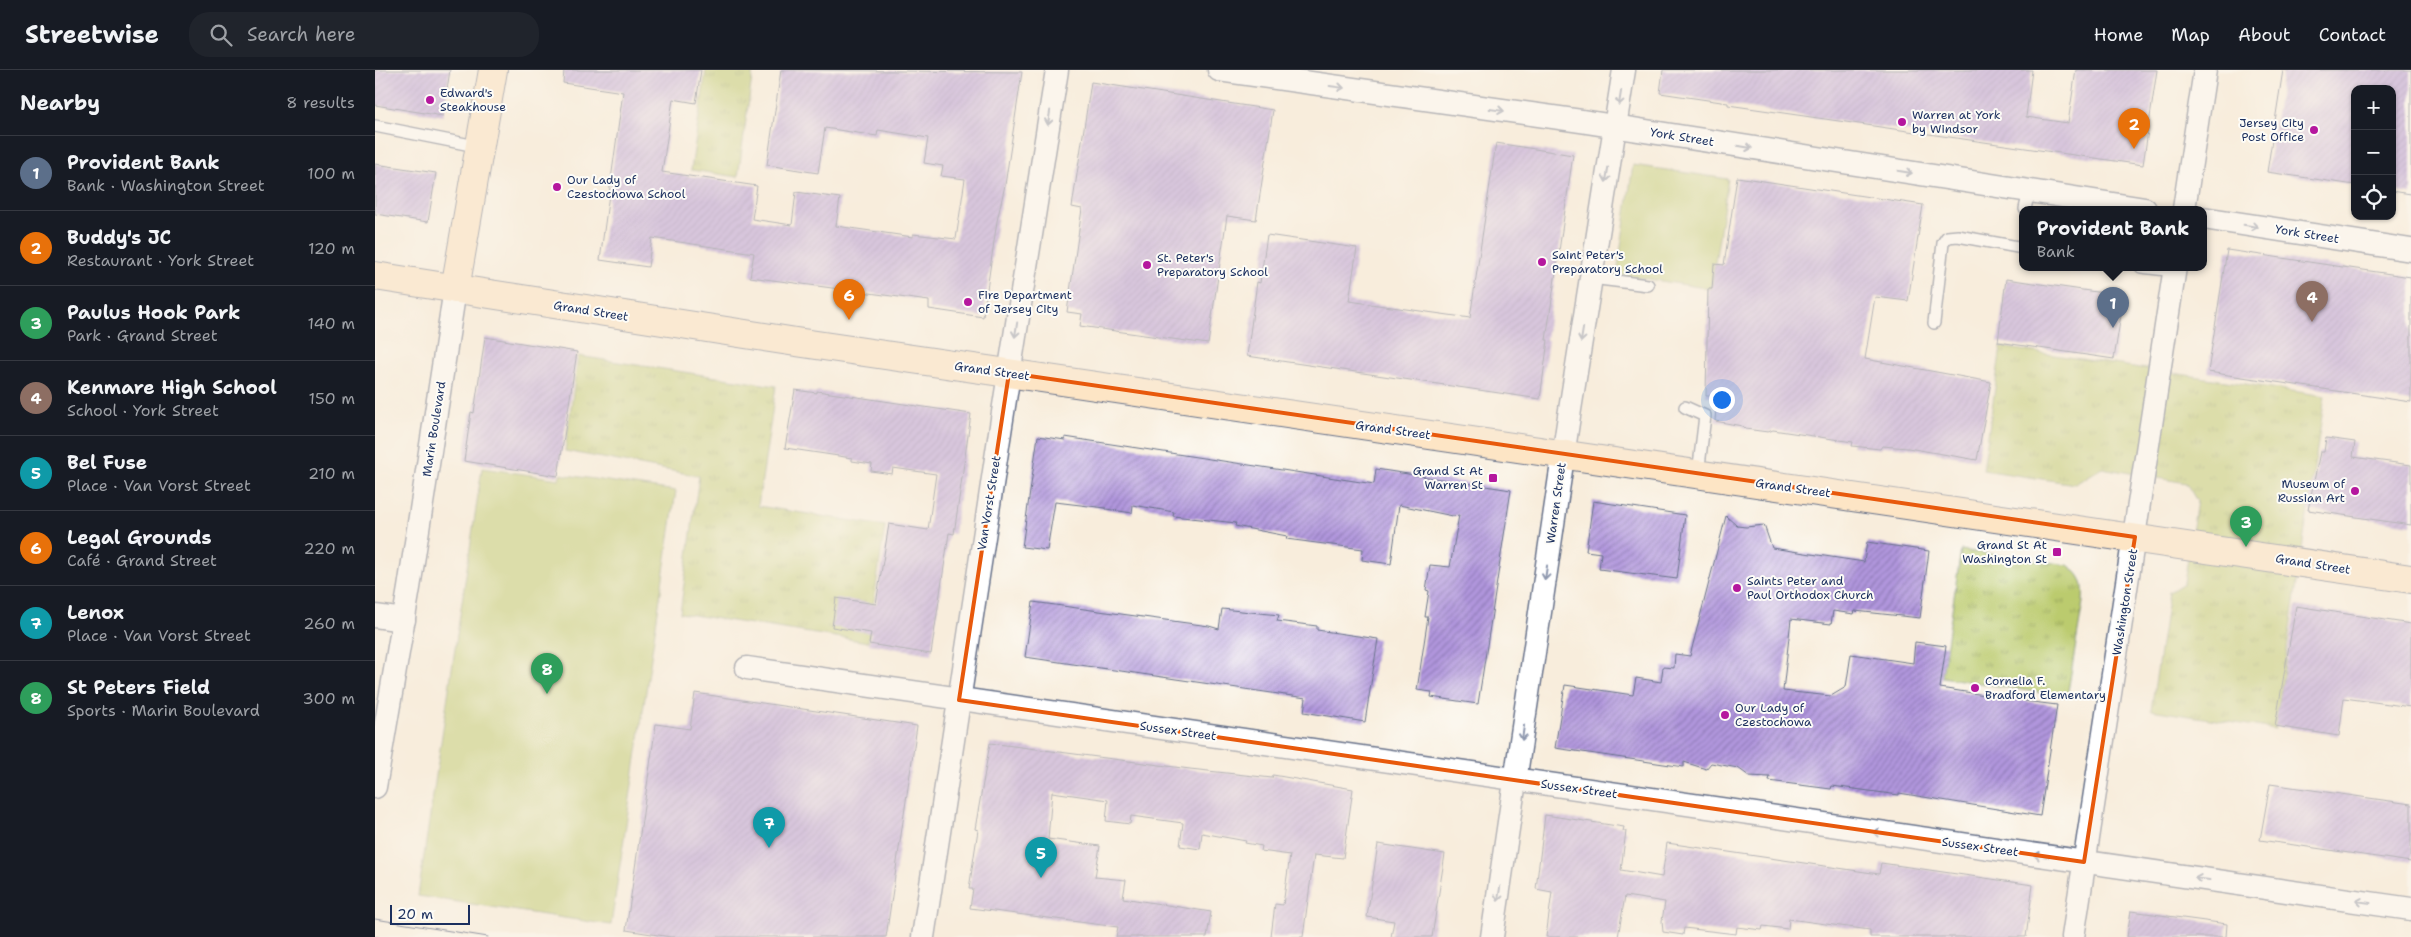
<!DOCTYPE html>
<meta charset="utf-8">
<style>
:root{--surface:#171b24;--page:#20242c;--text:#f1f3f6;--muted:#9ea1a6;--line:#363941;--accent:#d93025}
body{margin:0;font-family:"Shantell Sans",sans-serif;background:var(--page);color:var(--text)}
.controls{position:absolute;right:15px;top:15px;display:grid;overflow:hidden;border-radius:10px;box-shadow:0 1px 4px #0004}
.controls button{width:45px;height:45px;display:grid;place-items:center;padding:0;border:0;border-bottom:1px solid var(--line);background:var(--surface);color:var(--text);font:25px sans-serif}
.scale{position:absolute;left:15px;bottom:12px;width:80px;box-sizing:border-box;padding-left:5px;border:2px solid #1b2f5e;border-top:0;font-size:14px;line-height:18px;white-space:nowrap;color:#1b2f5e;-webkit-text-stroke:4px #fdfcf7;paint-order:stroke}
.you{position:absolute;left:1346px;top:329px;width:18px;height:18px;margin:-12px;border:4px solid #fff;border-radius:50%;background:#1a73e8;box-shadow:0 0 0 8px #1a73e833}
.badge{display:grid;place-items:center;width:32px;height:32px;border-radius:50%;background:var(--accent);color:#fff;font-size:16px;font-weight:700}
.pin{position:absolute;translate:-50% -41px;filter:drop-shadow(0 1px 2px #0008)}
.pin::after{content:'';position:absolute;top:26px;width:18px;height:15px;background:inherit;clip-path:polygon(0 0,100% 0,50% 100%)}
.popup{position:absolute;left:1644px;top:136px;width:188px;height:65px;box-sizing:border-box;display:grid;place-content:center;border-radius:10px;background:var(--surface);filter:drop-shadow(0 1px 4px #0005);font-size:16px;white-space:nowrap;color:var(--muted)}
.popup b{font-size:19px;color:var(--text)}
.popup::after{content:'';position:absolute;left:50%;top:100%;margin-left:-10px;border:10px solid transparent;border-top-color:var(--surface)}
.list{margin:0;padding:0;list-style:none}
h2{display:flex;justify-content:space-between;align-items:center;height:65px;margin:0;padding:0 20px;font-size:21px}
h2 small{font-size:16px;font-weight:400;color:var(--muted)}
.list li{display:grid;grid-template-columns:32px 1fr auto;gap:15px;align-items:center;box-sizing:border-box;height:75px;padding:0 20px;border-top:1px solid var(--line)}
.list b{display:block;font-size:19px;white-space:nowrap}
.list p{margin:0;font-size:16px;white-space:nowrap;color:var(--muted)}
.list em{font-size:16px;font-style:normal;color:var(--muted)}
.icon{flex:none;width:28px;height:28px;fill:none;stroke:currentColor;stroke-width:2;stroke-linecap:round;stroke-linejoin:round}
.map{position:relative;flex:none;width:2036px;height:867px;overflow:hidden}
header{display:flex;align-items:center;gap:30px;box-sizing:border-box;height:70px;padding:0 25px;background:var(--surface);border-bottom:1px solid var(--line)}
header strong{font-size:24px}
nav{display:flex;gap:28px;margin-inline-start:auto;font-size:18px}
.search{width:350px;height:45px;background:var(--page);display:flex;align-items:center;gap:12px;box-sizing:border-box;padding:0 18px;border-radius:20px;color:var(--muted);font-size:19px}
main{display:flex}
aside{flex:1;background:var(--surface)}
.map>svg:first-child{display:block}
.green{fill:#bbcb6e;stroke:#6b7d66}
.park{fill:url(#park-tufts);stroke:#6b7d66}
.building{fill:url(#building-hatch)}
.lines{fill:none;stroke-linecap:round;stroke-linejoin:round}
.lane-casing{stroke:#68728a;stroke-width:14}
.street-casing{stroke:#68728a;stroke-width:25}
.secondary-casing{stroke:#68728a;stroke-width:30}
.lane{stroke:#fff;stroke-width:11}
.street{stroke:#fff;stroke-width:22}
.secondary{stroke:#fde5c5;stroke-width:28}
.tram{stroke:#1b2f5e;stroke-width:1}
.oneway{stroke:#8d97ae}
.marked{fill:none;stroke:#e8590c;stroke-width:4;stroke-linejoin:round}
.poi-dot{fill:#b5179e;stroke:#fdfcf7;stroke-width:2}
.labels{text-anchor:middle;stroke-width:4;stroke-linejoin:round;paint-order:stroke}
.poi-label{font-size:12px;fill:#1b2f5e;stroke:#fdfcf7;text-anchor:start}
.street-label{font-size:12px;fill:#1b2f5e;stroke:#fdfcf7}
</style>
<header>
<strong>Streetwise</strong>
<div class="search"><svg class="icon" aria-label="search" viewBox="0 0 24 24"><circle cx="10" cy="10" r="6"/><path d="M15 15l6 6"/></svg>Search here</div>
<nav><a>Home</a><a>Map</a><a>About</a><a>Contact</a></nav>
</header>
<main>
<aside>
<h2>Nearby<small>8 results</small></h2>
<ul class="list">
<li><span class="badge" style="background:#5c6f8a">1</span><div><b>Provident Bank</b><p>Bank · Washington Street</p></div><em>100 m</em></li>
<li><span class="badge" style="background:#e8710a">2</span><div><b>Buddy's JC</b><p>Restaurant · York Street</p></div><em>120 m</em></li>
<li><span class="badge" style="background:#2e9e5b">3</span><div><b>Paulus Hook Park</b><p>Park · Grand Street</p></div><em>140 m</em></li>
<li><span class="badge" style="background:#8d6e63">4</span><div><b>Kenmare High School</b><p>School · York Street</p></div><em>150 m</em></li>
<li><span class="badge" style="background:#0f9aa8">5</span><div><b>Bel Fuse</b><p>Place · Van Vorst Street</p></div><em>210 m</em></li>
<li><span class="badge" style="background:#e8710a">6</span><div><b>Legal Grounds</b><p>Café · Grand Street</p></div><em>220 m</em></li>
<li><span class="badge" style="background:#0f9aa8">7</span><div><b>Lenox</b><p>Place · Van Vorst Street</p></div><em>260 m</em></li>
<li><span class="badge" style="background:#2e9e5b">8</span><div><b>St Peters Field</b><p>Sports · Marin Boulevard</p></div><em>300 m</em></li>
</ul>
</aside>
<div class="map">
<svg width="2036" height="867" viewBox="0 0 2036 867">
<defs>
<pattern id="park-tufts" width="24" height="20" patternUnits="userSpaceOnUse" patternTransform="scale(1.25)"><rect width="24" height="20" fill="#bbcb6e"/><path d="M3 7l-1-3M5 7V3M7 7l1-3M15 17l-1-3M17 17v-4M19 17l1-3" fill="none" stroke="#97a55e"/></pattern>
<pattern id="building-hatch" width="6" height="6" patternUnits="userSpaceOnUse" patternTransform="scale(1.25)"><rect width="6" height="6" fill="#b196dd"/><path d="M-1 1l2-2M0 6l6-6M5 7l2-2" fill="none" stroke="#8f7bb6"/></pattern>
</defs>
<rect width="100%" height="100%" fill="#fdfcf7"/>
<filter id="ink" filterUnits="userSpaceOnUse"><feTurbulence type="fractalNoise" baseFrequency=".02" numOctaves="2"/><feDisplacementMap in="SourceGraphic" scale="10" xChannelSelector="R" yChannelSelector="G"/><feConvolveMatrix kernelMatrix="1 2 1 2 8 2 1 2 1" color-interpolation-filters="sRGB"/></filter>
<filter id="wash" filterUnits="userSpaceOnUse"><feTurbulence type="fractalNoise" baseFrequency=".0096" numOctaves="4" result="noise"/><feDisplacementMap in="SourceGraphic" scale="20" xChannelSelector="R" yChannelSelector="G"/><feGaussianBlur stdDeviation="1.12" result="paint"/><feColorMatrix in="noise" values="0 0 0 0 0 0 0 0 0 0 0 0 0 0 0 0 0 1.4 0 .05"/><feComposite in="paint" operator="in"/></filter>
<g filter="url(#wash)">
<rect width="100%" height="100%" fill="#f8eddc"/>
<!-- green -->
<g class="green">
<path d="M1258,95L1353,109L1336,219L1242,204Z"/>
<path d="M107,398L184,409L185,404L301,421L236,855L43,826Z"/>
</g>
<!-- park -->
<g class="park">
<path d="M331,0H378L363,107L316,100Z"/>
<path d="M1626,277L1950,326L1900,659L1776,640L1794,522L1809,513L1822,431L1811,413L1727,398L1700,414L1608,400Z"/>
<path d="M203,286L401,316L383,436L510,456L493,572L305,543L324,406L190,381Z"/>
<path d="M1586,480L1693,495C1708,507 1709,513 1708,532L1692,627L1567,607Z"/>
</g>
<g id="blocks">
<!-- building -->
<g class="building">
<path d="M0,0H75L68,46L0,35Z"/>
<path d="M189,0H326L321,33L298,29L287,102L382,116L377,149L417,155L421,122L465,128L461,156L538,167V164L581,169L590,109L566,106L568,96L549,93L553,68L503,60L502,66L450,58L443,103L392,95L406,0L647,2L630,115L622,151L608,247L554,239V231L375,207L379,183L277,168L273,197L225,190L248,22L188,13Z"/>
<path d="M1288,0H1657L1651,47L1693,53L1701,0H1782L1768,95L1353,35V33L1285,23Z"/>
<path d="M1908,0H2036V124L2017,121V19H1980V115L1892,102Z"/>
<path d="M716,12L898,40L881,150L852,146L833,274L705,256L707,244L692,242L707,139L697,137Z"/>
<path d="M1121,73L1198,85L1171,270H1173L1165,329L872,286L882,212L885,213L892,165L982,178L974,231L1095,248Z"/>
<path d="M0,94L61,103L53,152L0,144Z"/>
<path d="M1362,107L1548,135L1533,231L1500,227L1490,289L1616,312L1602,390L1533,378L1507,376L1505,379L1477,376L1478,372L1398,360L1393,362L1370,359L1367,356L1340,351L1342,326H1331L1333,219H1337L1339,194L1349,195Z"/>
<path d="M1852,180L2036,207V332L1833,302Z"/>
<path d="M1631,209L1749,226L1739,289L1623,272Z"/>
<path d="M110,267L202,282L183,406L89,391L96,342L99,343Z"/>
<path d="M420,320L442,323V321L596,344L579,464L574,463L556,584L494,574L496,563L457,557L461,528L501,534L514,454L553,460L561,404L518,398L517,404L496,401L497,394L477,391V388L410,378Z"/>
<path d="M663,366L690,370V367L999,414L1001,399L1136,420L1103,634L1056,627L1057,622L1042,620L1053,547H1050L1054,521L1051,520L1055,495L1075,497L1084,445L1078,446L1024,435L1016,494L987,490L988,479L911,469L912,466L860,456L861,453L798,446L799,442L758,435L757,443L731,439V438L680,432L672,480L647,477Z"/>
<path d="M1951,368L1980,372L1978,387L2036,395V455L1933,440L1945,382H1949Z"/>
<path d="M1218,431L1310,445L1302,509L1224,499L1226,483L1211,481Z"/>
<path d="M1351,446L1362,456L1371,457L1389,455L1397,478L1489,492L1492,472L1554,481L1545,548L1480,541L1479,544L1458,541L1456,554L1416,549L1408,621L1456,626L1471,617L1476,584L1538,593L1540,572L1571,576L1565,618L1629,628L1637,624L1645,625L1649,631L1682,635L1665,746L1524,723V725L1457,716L1456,719L1394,711L1395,707L1374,706L1363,698L1336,693L1331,699L1309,692V697L1180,678L1190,615L1258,625L1261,608L1286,612L1288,597L1299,598L1300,584L1315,586Z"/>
<path d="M658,532L834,556L844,559L847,539L904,545L902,551L942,556V560L1003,569L990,652L929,642L931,628L650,587Z"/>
<path d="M1921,536L2036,554V637L1969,628L1964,666L1900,656Z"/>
<path d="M320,623L542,656L511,867H296L251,860L281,654L315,659Z"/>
<path d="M615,673L815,699L897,708L898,705L978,719L968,788L939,785L928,867H896L900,834L908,835L915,785L886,781L887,776L870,773L871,771L827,763L825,779L805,776L808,753L756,746L755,754L731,751L733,730L677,722L673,769L725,776L720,807L751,810L748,828L836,842L832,867H741L743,857L595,838L598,819H594L603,760L600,759Z"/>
<path d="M1895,714L2036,734V792L1885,770Z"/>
<path d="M1170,745L1249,757L1248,761H1251L1246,800L1287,807L1292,773L1504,804L1506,793L1658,815L1651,867H1495V860L1414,849L1413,859L1388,856L1387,860L1362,857L1361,864L1309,858L1308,865L1288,862L1287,851L1290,832L1250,826L1243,867H1171L1177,822L1161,819Z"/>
<path d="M1003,774L1070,784L1057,867H1016L1019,851L992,847Z"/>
<path d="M1756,841L1852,854L1851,867H1752Z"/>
</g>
</g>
</g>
<g filter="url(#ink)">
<use href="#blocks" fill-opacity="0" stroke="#68728a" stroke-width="1"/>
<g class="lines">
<!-- lane casing -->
<g class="lane-casing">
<g id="lane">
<path d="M0,56L106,77"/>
<path d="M1650,139L1654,121"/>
<path d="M1766,197L1800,201"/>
<path d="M1216,208L1273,215"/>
<path d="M1559,253L1568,173L1572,167L1583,166L1648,178"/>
<path d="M1310,337L1330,346L1323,404"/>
</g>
</g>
<!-- street casing -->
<g class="street-casing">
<g id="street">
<path d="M844,0L1206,51L1770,139"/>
<path d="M1809,139L1830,0"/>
<path d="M1828,148L2036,180"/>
<path d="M0,546L29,550"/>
<path d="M372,598L2036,839"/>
<path d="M0,717L34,518L80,219"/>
<path d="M548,867L629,336L682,0"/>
<path d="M1117,867L1194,346L1249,0"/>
<path d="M1698,867L1800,197"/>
</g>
</g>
<!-- secondary casing -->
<g class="secondary-casing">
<g id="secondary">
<path d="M0,206L421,272L2036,509"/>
<path d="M80,219L118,0"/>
</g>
</g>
<!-- lane -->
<use href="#lane" class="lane"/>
<!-- street -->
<use href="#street" class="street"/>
<!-- secondary -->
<use href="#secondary" class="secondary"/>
<!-- tram -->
<g class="tram">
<path d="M0,849L113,867"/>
<path d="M0,867H3"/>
</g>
</g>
<!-- one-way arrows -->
<defs><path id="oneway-shaft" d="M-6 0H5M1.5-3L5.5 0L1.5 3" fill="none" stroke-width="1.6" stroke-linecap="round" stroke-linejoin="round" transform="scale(1.25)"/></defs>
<g class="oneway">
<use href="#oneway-shaft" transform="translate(962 17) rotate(8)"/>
<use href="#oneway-shaft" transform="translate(1245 28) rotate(99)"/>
<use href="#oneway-shaft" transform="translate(1122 40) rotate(8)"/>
<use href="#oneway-shaft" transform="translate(674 48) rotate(99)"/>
<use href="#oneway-shaft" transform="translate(1370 77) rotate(9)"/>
<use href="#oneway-shaft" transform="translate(1530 102) rotate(9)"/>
<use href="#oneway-shaft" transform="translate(1232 105) rotate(99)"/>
<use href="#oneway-shaft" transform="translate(1876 156) rotate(9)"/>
<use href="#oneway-shaft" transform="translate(641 260) rotate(99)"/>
<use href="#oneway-shaft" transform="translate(1207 265) rotate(99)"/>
<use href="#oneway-shaft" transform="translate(1171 503) rotate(98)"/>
<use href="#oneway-shaft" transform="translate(1148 663) rotate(98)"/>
<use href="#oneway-shaft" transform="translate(1505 763) rotate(-172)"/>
<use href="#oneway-shaft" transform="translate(1666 786) rotate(-172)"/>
<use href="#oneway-shaft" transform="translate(1827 809) rotate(-172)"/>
<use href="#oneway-shaft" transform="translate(1124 824) rotate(99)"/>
<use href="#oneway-shaft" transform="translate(1988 832) rotate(-172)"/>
</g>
</g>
<!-- marked area -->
<path d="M0 0H2036V867H0ZM634,303L1760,467L1709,792L584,630Z" fill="#f8eddc" fill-opacity=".55" fill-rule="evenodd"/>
<path class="marked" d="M634,303L1760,467L1709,792L584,630Z"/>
<!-- markers -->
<g class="poi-dot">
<circle cx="55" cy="30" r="5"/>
<circle cx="1527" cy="52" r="5"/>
<circle cx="1939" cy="60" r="5"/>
<circle cx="182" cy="117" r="5"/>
<circle cx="1167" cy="192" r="5"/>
<circle cx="772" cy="195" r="5"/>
<circle cx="593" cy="232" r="5"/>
<rect x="1113" y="403" width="10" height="10" rx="2.5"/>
<circle cx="1980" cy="421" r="5"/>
<rect x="1677" y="477" width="10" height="10" rx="2.5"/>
<circle cx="1362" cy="518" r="5"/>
<circle cx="1600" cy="618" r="5"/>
<circle cx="1350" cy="645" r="5"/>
</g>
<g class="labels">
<!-- poi labels -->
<g class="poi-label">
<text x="65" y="27">Edward's<tspan x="65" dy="14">Steakhouse</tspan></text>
<text x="1537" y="49">Warren at York<tspan x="1537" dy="14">by Windsor</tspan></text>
<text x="1929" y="57" text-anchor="end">Jersey City<tspan x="1929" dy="14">Post Office</tspan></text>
<text x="192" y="114">Our Lady of<tspan x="192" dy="14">Czestochowa School</tspan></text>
<text x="1177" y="189">Saint Peter's<tspan x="1177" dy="14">Preparatory School</tspan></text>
<text x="782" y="192">St. Peter's<tspan x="782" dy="14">Preparatory School</tspan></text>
<text x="603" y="229">Fire Department<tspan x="603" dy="14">of Jersey City</tspan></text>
<text x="1108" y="405" text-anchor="end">Grand St At<tspan x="1108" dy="14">Warren St</tspan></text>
<text x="1970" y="418" text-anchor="end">Museum of<tspan x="1970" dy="14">Russian Art</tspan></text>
<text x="1672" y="479" text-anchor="end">Grand St At<tspan x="1672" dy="14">Washington St</tspan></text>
<text x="1372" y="515">Saints Peter and<tspan x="1372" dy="14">Paul Orthodox Church</tspan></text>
<text x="1610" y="615">Cornelia F.<tspan x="1610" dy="14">Bradford Elementary</tspan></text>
<text x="1360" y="642">Our Lady of<tspan x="1360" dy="14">Czestochowa</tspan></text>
</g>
<!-- street labels -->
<g class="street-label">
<text transform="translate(1307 67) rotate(9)" y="4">York Street</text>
<text transform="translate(1932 164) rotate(9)" y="4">York Street</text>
<text transform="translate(216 241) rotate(9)" y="4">Grand Street</text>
<text transform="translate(617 301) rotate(8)" y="4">Grand Street</text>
<text transform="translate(59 359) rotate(-81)" y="4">Marin Boulevard</text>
<text transform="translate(1018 360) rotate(8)" y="4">Grand Street</text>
<text transform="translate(1418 418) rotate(8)" y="4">Grand Street</text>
<text transform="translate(614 433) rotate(-81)" y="4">Van Vorst Street</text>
<text transform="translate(1181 433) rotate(-82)" y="4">Warren Street</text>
<text transform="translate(1938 494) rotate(9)" y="4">Grand Street</text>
<text transform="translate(1750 532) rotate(-81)" y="4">Washington Street</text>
<text transform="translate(803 661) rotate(8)" y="4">Sussex Street</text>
<text transform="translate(1204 719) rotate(8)" y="4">Sussex Street</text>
<text transform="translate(1605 777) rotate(8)" y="4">Sussex Street</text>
</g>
</g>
</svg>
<div class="controls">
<button>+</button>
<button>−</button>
<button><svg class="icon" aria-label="locate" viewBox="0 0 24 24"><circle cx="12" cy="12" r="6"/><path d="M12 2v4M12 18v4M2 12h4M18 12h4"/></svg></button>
</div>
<div class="scale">20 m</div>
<div class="you"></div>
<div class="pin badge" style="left:1738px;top:258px;background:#5c6f8a">1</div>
<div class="popup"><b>Provident Bank</b>Bank</div>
<div class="pin badge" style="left:1759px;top:79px;background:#e8710a">2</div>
<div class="pin badge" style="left:1871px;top:477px;background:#2e9e5b">3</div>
<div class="pin badge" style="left:1937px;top:252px;background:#8d6e63">4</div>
<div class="pin badge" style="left:666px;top:808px;background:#0f9aa8">5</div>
<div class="pin badge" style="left:474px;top:250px;background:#e8710a">6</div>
<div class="pin badge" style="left:394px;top:778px;background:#0f9aa8">7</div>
<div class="pin badge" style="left:172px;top:624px;background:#2e9e5b">8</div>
</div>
</main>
